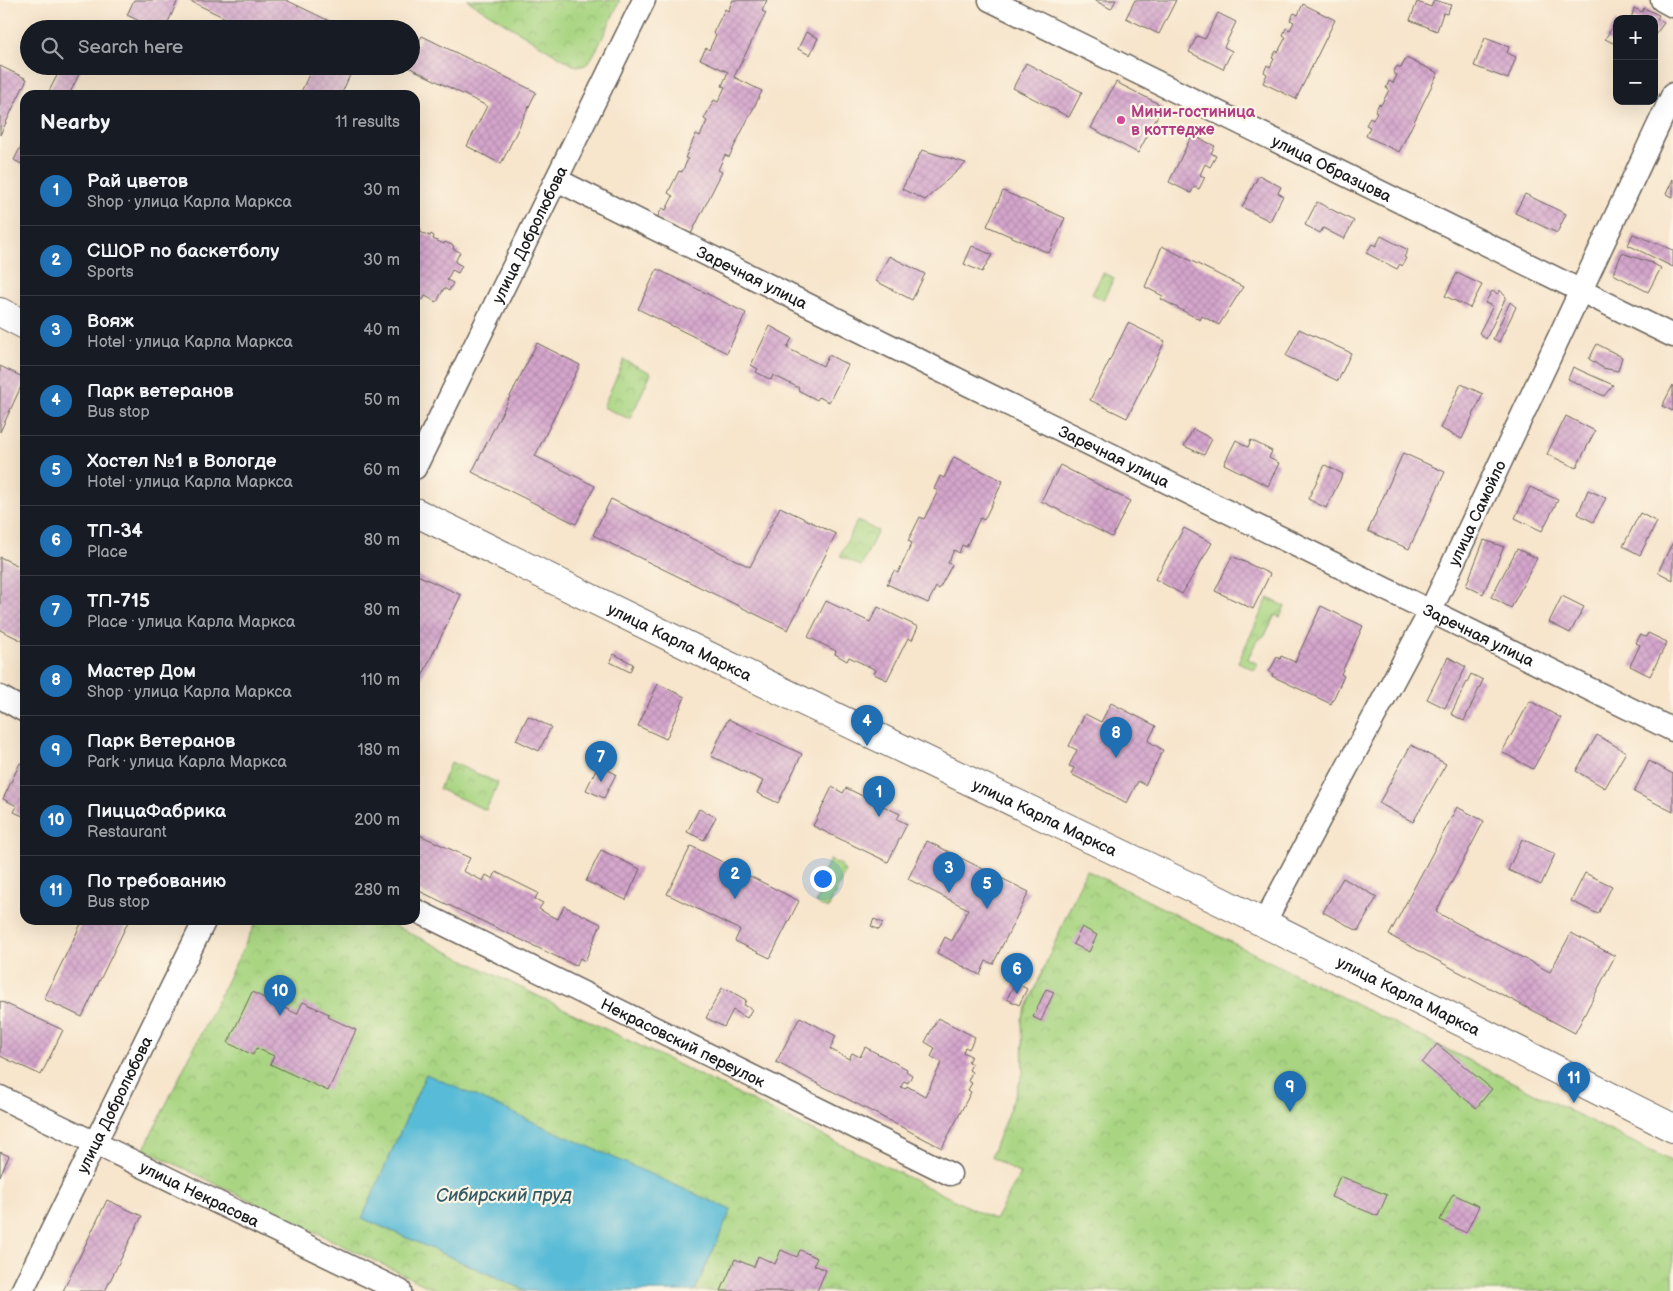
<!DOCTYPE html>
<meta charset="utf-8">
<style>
:root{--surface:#171b24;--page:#242831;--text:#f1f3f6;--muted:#9ea1a6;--line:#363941;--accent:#1f6fb2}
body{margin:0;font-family:"Balsamiq Sans",sans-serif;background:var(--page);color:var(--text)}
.controls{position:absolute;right:15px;top:15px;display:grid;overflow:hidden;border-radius:10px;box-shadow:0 5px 20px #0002}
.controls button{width:45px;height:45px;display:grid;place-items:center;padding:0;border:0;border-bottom:1px solid var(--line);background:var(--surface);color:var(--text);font:25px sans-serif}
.you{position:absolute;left:822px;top:878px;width:18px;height:18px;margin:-12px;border:4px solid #fff;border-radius:50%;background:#1a73e8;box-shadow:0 0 0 8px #1a73e833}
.badge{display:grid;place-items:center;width:32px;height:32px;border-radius:50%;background:var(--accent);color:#fff;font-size:16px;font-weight:700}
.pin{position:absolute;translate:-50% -41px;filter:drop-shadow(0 1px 2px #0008)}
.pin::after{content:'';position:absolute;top:26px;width:18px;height:15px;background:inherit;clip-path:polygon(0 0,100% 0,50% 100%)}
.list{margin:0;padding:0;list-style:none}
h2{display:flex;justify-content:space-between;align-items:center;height:65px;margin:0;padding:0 20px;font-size:21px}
h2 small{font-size:16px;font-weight:400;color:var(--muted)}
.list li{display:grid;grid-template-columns:32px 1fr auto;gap:15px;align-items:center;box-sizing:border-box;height:70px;padding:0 20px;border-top:1px solid var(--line)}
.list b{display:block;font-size:19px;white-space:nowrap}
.list p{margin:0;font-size:16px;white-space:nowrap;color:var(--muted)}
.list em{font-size:16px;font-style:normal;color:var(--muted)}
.icon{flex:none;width:28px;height:28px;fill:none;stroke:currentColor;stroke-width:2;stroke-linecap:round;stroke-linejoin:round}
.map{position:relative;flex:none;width:1673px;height:1291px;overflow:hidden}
.search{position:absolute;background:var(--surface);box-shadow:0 5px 20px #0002;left:20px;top:20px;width:400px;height:55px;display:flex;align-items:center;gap:12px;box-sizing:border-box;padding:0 18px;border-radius:28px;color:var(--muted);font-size:19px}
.panel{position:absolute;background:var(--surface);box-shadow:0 5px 20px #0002;left:20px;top:90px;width:400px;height:835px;border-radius:15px}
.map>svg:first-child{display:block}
.park{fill:url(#park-crowns);stroke:#62784f}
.water{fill:#59bbd7;stroke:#3a6c7a}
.building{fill:url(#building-cross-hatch)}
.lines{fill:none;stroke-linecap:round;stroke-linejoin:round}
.minor-casing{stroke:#69625a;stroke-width:25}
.tertiary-casing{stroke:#69625a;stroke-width:30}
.minor{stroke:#fff;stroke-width:22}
.tertiary{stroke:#fff;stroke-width:28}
.hotel-dot{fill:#d1479c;stroke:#fcf5e5;stroke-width:2}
.labels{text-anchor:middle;stroke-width:4.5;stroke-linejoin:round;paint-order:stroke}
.hotel-label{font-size:16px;font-weight:bold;fill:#b23c85;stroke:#fcf5e5;text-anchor:start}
.street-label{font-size:16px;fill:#1c1c1c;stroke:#fcf5e5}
.water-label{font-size:18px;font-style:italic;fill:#345c67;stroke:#fcf5e5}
</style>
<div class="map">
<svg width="1673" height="1291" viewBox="0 0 1673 1291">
<defs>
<pattern id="park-crowns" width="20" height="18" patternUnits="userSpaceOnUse" patternTransform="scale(1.25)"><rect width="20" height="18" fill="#a9d582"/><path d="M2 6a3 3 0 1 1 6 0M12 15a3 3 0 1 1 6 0" fill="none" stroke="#91b670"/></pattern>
<pattern id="building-cross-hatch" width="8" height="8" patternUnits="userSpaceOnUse" patternTransform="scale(1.25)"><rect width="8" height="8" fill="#d4a5cc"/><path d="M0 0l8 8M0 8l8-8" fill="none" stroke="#b58daf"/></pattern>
</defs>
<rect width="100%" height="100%" fill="#fcf5e5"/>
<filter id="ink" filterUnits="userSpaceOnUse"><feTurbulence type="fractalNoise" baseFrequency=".02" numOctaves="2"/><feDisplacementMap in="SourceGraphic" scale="10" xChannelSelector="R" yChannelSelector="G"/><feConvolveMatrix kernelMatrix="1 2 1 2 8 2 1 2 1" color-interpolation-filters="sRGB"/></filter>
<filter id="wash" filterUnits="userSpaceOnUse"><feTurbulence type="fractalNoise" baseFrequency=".0096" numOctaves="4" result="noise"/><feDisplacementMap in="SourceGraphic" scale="20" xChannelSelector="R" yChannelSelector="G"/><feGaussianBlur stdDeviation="1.12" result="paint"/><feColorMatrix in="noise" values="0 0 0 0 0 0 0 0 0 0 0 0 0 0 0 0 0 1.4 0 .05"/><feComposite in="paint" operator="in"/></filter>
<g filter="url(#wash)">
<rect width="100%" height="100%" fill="#f7e5cc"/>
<!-- park -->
<g class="park">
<path d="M467,0H620C614,12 594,61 585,65C581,67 577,66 573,65Z"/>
<path d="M1103,273L1114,278L1103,300L1092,294Z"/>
<path d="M624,360L651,373L630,419L603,407Z"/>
<path d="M857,521L878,531L861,566L840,556Z"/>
<path d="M1268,598L1285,606L1280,617L1275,615L1265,635L1256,642L1248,659L1258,664L1255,670L1238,662Z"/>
<path d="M451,762L498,783L486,810L439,789Z"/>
<path d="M830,860L841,865L845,872L828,909L816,903L827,879L823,873Z"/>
<path d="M1086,870L1673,1162V1291H695L731,1210L362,1218L527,1291H437L144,1149L257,920H383L995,1220L1020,1174L991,1157L1023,1074L1022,1019Z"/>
</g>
<!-- water -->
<path class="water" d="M426,1074L731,1210L695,1291H527L362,1218Z"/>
<g id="blocks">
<!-- building -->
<g class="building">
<path d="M134,0H178L165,29H155L127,15Z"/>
<path d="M188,0H286L346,29H248Z"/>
<path d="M733,0H767L762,11L766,13L734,77L762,91L729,157L725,155L718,170L722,172L691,234L657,218L662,208L666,210L673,196L668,193L679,171L682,172L688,159L685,158L696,134L700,136L707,121L704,119L714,100L718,102L725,87L722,86L728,72L700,59L706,48L709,50L716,35L713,33L725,9L728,11Z"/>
<path d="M1094,0H1116L1111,9Z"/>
<path d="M1135,0H1176L1159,34L1126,18Z"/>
<path d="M1434,0L1451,5L1447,14L1443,13L1437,31L1410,20L1417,2L1431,7Z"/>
<path d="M1303,4L1335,20L1296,99L1263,83L1267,74L1264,72L1267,65L1270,67L1274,59L1272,58L1276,51L1278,52L1286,37L1283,35L1286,28L1290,30L1294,22L1290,20L1294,13L1298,15Z"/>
<path d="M1634,8L1642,12L1644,8L1659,15L1657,19L1664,23L1655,35L1654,19H1631Z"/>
<path d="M1218,13L1236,22L1224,47L1232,51L1223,69L1189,52L1197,36L1205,39Z"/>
<path d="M1617,20V45L1605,39Z"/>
<path d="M806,32L818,38L810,55L798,49Z"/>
<path d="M422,36L536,92L501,164L467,146L487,106L406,66H411V56Z"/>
<path d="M1485,38L1509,47L1507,53L1516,57L1508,79L1474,66Z"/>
<path d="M1406,58L1438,73L1399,152L1366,136L1370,127L1366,125L1370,118L1373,120L1377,112L1375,111L1379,104L1381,105L1389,90L1386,88L1389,81L1393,83L1397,75L1393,73L1397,66L1401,68Z"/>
<path d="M1026,63L1082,92L1069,117L1013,88Z"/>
<path d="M0,66L27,79L0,135Z"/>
<path d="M62,66H83L69,95H47Z"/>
<path d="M313,66H354L341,95H302L300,94Z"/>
<path d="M1116,82L1163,106L1138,153L1091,128Z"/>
<path d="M1192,135L1215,146L1211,153L1216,156L1210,167L1205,164L1200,175L1205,177L1199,189L1194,187L1191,193L1169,182Z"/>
<path d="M25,138V166L14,160Z"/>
<path d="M922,150L966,163L925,200L902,189Z"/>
<path d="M1259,175L1281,187L1278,193L1283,196L1270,221L1242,207Z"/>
<path d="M1673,179V197L1666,194Z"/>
<path d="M1003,191L1065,218L1049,253L987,226Z"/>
<path d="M1525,194L1566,214L1557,233L1515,213Z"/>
<path d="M1317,202L1354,221L1344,239L1323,228L1320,233L1305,225Z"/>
<path d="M415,226L421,229L420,232L430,236L431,234L434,236L433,239L444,244L445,242L454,246L453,249L460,252L455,262L462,266L458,273L452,270L447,280L453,283L449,291L444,288L437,302L425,296L423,300L415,296Z"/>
<path d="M1633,234L1673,250V267L1628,245Z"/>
<path d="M1381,236L1408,250L1404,257L1406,258L1402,266L1400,264L1397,269L1366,253L1372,244L1376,246Z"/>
<path d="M972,246L992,255L982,272L964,264Z"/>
<path d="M1162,246L1243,287L1219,325L1202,316L1200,320L1161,299L1163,296L1145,287Z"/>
<path d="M1622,253L1652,263L1661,268L1648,292L1613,274Z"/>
<path d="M889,256L925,274L912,300L876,281Z"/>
<path d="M657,269L746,313L727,353L638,309Z"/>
<path d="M1457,273L1482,285L1470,308L1445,296Z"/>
<path d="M1500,290L1506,297L1486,339L1479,333L1493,306L1485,303L1492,291L1498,294Z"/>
<path d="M1510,302L1516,307L1499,342L1493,339Z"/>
<path d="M1128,323L1165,341L1127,418L1090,400Z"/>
<path d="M770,326L792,338L787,348L823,366L829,355L848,365L829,402L819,397L817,400L798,390L799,388L773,375L771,380L756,372L758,369L751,365Z"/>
<path d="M1299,329L1351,353L1338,381L1286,356Z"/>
<path d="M537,343L580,365L535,456L595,486L576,524L472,472Z"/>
<path d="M1597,344L1622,357L1618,371L1603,368L1589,359Z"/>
<path d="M0,366L25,378L0,432Z"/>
<path d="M1573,367L1613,385L1604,396L1568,379Z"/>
<path d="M1461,384L1483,394L1462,439L1440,428Z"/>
<path d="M1673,385V411L1662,406Z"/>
<path d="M1566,416L1595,431L1576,468L1547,454Z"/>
<path d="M1193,429L1212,439L1204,455L1184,446Z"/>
<path d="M1236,440L1248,447L1251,440L1272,451L1269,458L1279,463L1268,486L1224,464Z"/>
<path d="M1403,453L1445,472L1409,549L1368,531Z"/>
<path d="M954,457L1003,481L984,520L980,518L966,547L962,545L959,553L954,550L948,563L952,565L939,589L936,587L928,603L887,584L894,571L898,573L912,543L908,541L920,517L924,519L938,491L934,489L940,476L944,478Z"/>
<path d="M1060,465L1130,501L1112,537L1041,501Z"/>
<path d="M1325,465L1343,474L1326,508L1308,499Z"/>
<path d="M1530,487L1558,500L1542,531L1515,518Z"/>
<path d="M1588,490L1606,498L1593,522L1578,514Z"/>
<path d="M611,499L750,567L780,507L836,534L788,630L593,535Z"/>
<path d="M1640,513L1657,522L1640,555L1623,546Z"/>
<path d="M1184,528L1212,543L1182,594L1155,579Z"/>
<path d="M1484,540L1504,547L1483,594L1466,586Z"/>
<path d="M1673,542V580L1658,572Z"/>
<path d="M1517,549L1537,558L1511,608L1491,597Z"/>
<path d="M1232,556L1270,574L1253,609L1215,591Z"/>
<path d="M0,557L25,569V642L0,630Z"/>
<path d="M415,574L461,595L415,691Z"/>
<path d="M1562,596L1584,607L1570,633L1549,622Z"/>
<path d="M826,601L870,622L878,607L918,627L912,640L908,638L887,680L874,674L876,670L849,657L847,661L835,654L836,651L808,637Z"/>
<path d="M1321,606L1363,626L1341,674L1344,676L1331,704L1272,676L1273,674L1269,672L1277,657L1280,659L1281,656L1295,662Z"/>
<path d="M1648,633L1667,642L1650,676L1630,666L1640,645L1636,643L1640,635L1646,637Z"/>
<path d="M614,654L633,664L630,672L610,662Z"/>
<path d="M1448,657L1466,667L1445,708L1427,699Z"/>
<path d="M1471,674L1483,680L1464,721L1451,714Z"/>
<path d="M658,684L685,697L666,739L638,726Z"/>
<path d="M1530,701L1561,718L1533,769L1502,752Z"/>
<path d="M1111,703L1156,726L1148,741L1163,750L1145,785L1138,781L1127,803L1071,774L1074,768L1069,766L1077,750L1069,746L1085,714L1101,722Z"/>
<path d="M528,716L551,727L539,751L516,740Z"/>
<path d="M728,719L802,754L778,803L757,793L763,781L711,756Z"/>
<path d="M1597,735L1626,752L1605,788L1576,771Z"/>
<path d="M1411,745L1446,764L1413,822L1379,803Z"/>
<path d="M1649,761L1673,774V812L1634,792Z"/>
<path d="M20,763L25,765V817L14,812L17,806L3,799Z"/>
<path d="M598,765L616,774L604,798L586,790Z"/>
<path d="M832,787L843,793L846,788L900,814L897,819L907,824L888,862L813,826Z"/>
<path d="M1457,807L1484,821L1436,912L1550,972L1571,933L1615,956L1575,1033L1389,935Z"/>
<path d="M699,809L716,817L704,840L687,832Z"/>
<path d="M415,833L470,858L463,871L483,881L486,875L493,879L496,872L538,893L535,899L543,903L539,909L549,915L558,919L564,906L601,924L585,961L580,958L576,966L415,889Z"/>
<path d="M1522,839L1555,854L1541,885L1508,870Z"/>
<path d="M927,841L1029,892L993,964L986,961L980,975L937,953L945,937L952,941L968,909L908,879Z"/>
<path d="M691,846L799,901L770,958L735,941L740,930L667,894Z"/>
<path d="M601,850L640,869L626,900L586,881Z"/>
<path d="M1585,873L1612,886L1598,914L1571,901Z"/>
<path d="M1343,878L1377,897L1358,931L1323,912Z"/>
<path d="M874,919L883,923L879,930L871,926Z"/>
<path d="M83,920H129L82,1017L44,999Z"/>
<path d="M1082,927L1097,935L1089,952L1073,944Z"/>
<path d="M1015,982L1027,989L1019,1005L1007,999Z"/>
<path d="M722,988L726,990L727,989L746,1000L744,1005L752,1009L747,1018L733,1010L724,1027L706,1018Z"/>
<path d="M1046,989L1054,992L1041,1021L1033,1017Z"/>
<path d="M252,992L297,1014L303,1002L329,1014L328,1017L356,1030L328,1091L270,1064L274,1056L256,1048L253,1055L228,1043Z"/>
<path d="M0,1001L63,1030L41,1075L0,1056Z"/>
<path d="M800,1017L836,1036L830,1049L849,1059L852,1053L860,1057L865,1047L907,1069L906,1071L912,1075L908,1083L904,1081L901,1087L905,1089L907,1086L925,1096L942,1062L931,1057L935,1048L925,1042L938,1018L975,1037L969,1049L965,1047L963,1052L971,1056L968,1062L972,1064L969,1070L972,1072L968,1081L972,1083L968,1090L971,1092L942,1148L776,1062Z"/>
<path d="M1437,1044L1492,1089L1476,1108L1422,1063Z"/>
<path d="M0,1152L9,1156L0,1176Z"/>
<path d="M1340,1176L1387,1195L1378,1216L1331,1197Z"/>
<path d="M1453,1194L1479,1206L1466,1233L1440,1220Z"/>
<path d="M107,1200L142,1216L105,1291H63Z"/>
<path d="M781,1250L797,1257L800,1250L817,1258L814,1265L826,1270L817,1291H721L735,1259L754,1267L758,1256L775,1264Z"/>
</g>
</g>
</g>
<g filter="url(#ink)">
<use href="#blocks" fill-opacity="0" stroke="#69625a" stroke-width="1"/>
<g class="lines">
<!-- minor casing -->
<g class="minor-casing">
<g id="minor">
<path id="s1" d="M990,0L1673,336"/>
<path d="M1662,0L1673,6"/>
<path id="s2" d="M557,180L965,383L1673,730"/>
<path id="s3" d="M415,468L644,0"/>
<path d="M0,697L25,711"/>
<path id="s4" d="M415,910L950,1174"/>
<path id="s5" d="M1264,923L1431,610L1673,94"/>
<path id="s6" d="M0,1097L400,1291"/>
<path id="s7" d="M22,1291L205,920"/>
</g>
</g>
<!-- tertiary casing -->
<g class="tertiary-casing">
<g id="tertiary">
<path d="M0,312L25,325"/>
<path id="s8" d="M415,512L717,660L1220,901L1673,1128"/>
</g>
</g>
<!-- minor -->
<use href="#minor" class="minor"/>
<!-- tertiary -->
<use href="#tertiary" class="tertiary"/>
</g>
</g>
<!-- markers -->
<circle class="hotel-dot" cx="1121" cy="120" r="5"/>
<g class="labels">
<!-- hotel labels -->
<g class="hotel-label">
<text x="1131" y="117">Мини-гостиница<tspan x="1131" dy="18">в коттедже</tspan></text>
</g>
<!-- street labels -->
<g class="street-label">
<text dy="6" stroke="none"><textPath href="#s1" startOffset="381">улица Образцова</textPath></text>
<text dy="6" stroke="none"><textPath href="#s3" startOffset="260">улица Добролюбова</textPath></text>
<text dy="6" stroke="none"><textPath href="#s2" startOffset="218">Заречная улица</textPath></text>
<text dy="6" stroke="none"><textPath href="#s2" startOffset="622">Заречная улица</textPath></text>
<text dy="6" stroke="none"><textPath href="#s5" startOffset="462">улица Самойло</textPath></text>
<text dy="6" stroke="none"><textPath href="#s2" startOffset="1028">Заречная улица</textPath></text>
<text dy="6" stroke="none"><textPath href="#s8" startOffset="295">улица Карла Маркса</textPath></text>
<text dy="6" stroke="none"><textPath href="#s8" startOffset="700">улица Карла Маркса</textPath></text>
<text dy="6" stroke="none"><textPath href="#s8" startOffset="1105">улица Карла Маркса</textPath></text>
<text dy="6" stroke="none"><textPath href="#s4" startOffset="299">Некрасовский переулок</textPath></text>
<text dy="6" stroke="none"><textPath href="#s7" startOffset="208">улица Добролюбова</textPath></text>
<text dy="6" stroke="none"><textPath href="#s6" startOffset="222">улица Некрасова</textPath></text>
</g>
<!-- water labels -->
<g class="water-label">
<text x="504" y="1201">Сибирский пруд</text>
</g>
</g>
</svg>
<div class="controls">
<button>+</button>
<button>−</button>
</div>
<div class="you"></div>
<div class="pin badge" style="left:879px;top:817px">1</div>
<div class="pin badge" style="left:735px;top:899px">2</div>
<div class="pin badge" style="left:949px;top:893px">3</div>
<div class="pin badge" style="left:867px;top:746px">4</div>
<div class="pin badge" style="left:987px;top:909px">5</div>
<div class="pin badge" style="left:1017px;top:994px">6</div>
<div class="pin badge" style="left:601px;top:782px">7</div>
<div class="pin badge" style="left:1116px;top:758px">8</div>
<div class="pin badge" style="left:1290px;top:1112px">9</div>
<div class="pin badge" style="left:280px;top:1016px">10</div>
<div class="pin badge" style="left:1574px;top:1103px">11</div>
<div class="search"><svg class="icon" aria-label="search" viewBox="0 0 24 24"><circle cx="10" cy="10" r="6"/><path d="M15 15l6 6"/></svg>Search here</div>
<section class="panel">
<h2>Nearby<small>11 results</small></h2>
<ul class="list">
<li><span class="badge">1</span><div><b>Рай цветов</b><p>Shop · улица Карла Маркса</p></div><em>30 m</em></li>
<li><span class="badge">2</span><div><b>СШОР по баскетболу</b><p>Sports</p></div><em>30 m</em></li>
<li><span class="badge">3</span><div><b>Вояж</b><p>Hotel · улица Карла Маркса</p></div><em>40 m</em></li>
<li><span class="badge">4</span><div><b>Парк ветеранов</b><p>Bus stop</p></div><em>50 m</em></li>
<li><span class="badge">5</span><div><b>Хостел №1 в Вологде</b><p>Hotel · улица Карла Маркса</p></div><em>60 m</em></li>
<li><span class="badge">6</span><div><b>ТП-34</b><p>Place</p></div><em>80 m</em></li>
<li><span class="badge">7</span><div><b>ТП-715</b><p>Place · улица Карла Маркса</p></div><em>80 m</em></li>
<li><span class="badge">8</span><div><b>Мастер Дом</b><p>Shop · улица Карла Маркса</p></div><em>110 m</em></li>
<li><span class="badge">9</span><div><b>Парк Ветеранов</b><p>Park · улица Карла Маркса</p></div><em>180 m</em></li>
<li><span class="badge">10</span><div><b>ПиццаФабрика</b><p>Restaurant</p></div><em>200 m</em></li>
<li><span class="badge">11</span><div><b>По требованию</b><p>Bus stop</p></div><em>280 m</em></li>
</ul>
</section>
</div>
